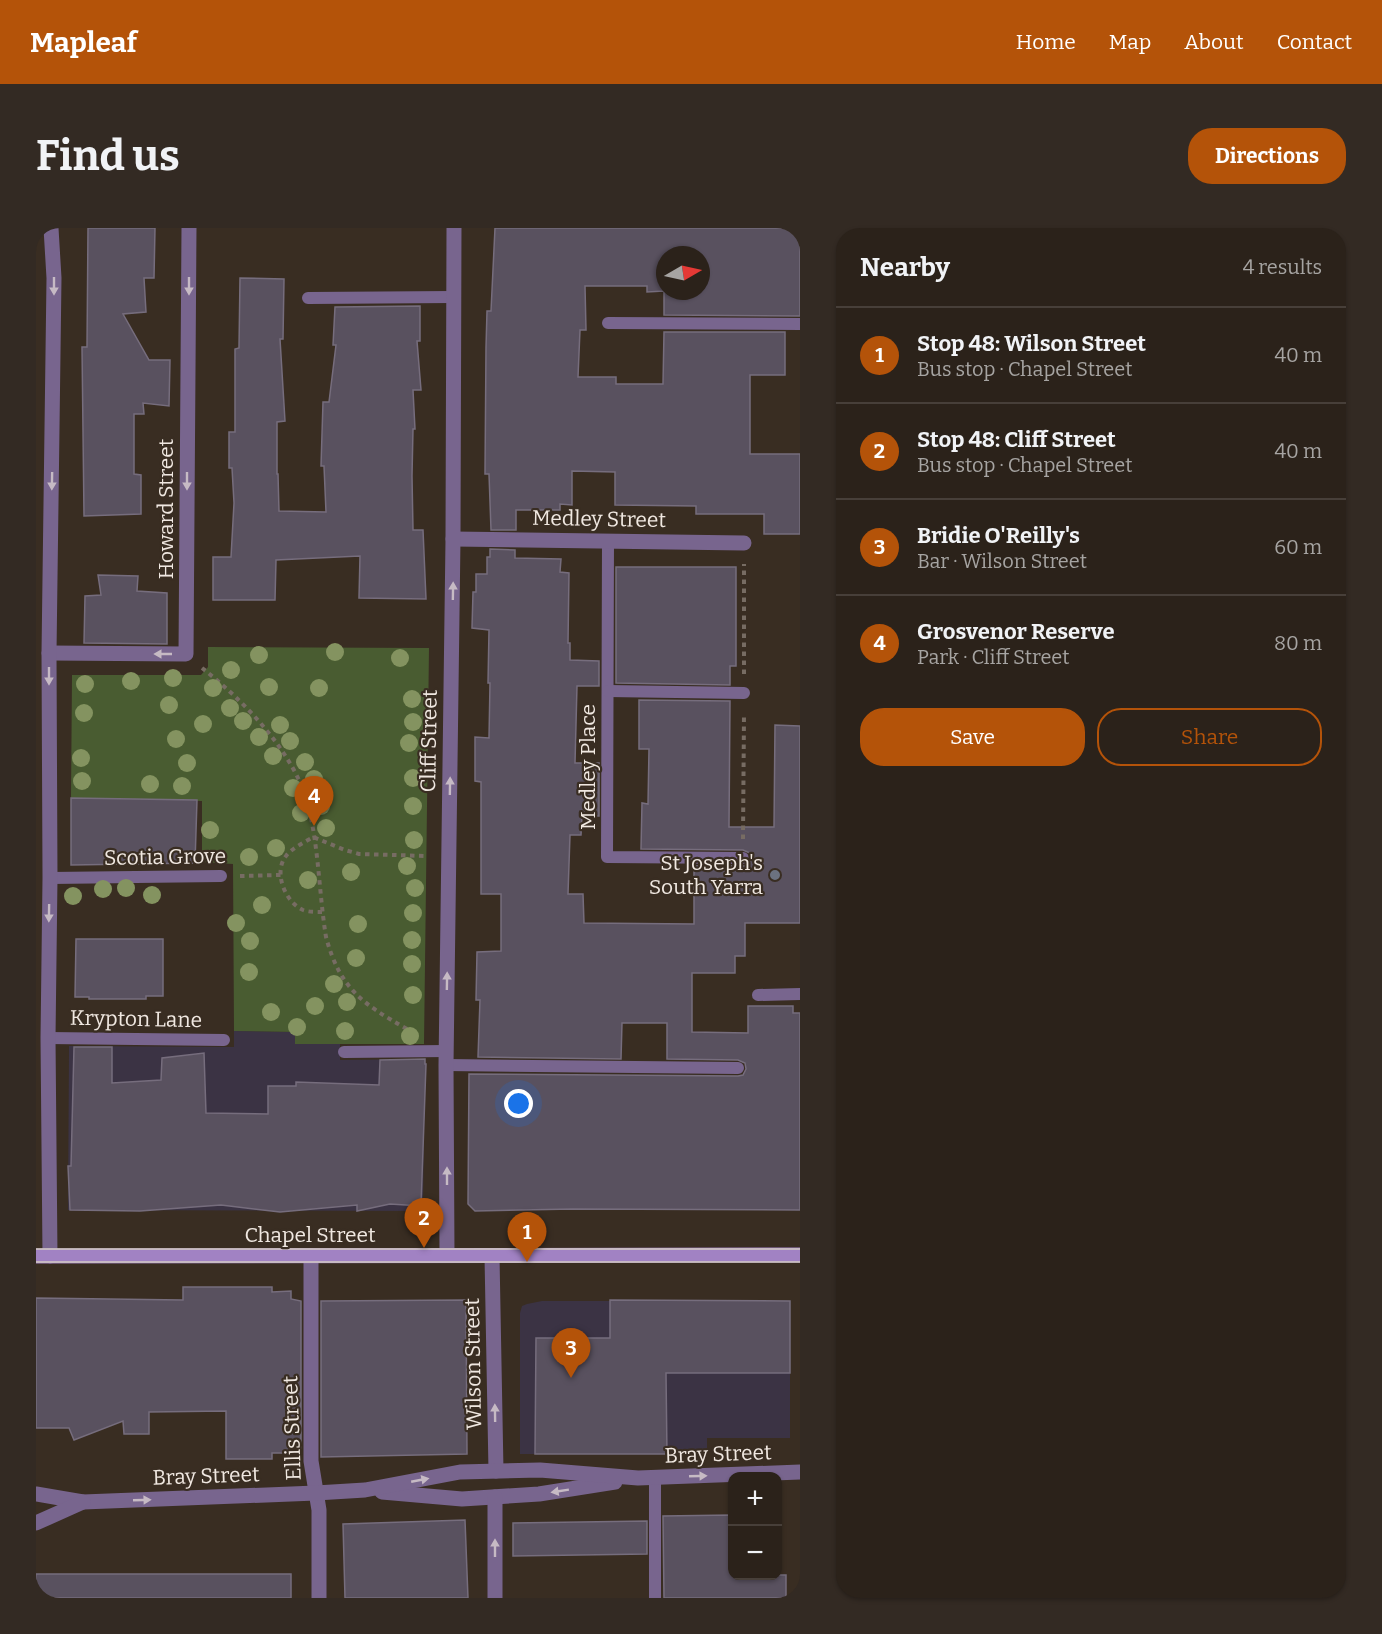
<!DOCTYPE html>
<meta charset="utf-8">
<style>
:root{--surface:#2b221a;--page:#332a23;--text:#f1f3f6;--muted:#a6a4a2;--line:#473f39;--accent:#b45309}
body{margin:0;font-family:Bitter,serif;background:var(--page);color:var(--text)}
.controls{position:absolute;right:18px;bottom:18px;display:grid;overflow:hidden;border-radius:12px;box-shadow:0 2px 4px #0004}
.controls button{width:54px;height:54px;display:grid;place-items:center;padding:0;border:0;border-bottom:2px solid var(--line);background:var(--surface);color:var(--text);font:30px sans-serif}
.compass{position:absolute;left:620px;top:18px;width:54px;height:54px;border-radius:50%;background:var(--surface);box-shadow:0 2px 4px #0004;rotate:81deg}
.you{position:absolute;left:483px;top:876px;width:21px;height:21px;margin:-15px;border:4px solid #fff;border-radius:50%;background:#1a73e8;box-shadow:0 0 0 9px #1a73e833}
.badge{display:grid;place-items:center;width:39px;height:39px;border-radius:50%;background:var(--accent);color:#fff;font-size:20px;font-weight:700}
.pin{position:absolute;translate:-50% -50px;filter:drop-shadow(0 2px 3px #0008)}
.pin::after{content:'';position:absolute;top:32px;width:21px;height:18px;background:inherit;clip-path:polygon(0 0,100% 0,50% 100%)}
.list{margin:0;padding:0;list-style:none}
h2{display:flex;justify-content:space-between;align-items:center;height:78px;margin:0;padding:0 24px;font-size:26px}
h2 small{font-size:20px;font-weight:400;color:var(--muted)}
.list li{display:grid;grid-template-columns:39px 1fr auto;gap:18px;align-items:center;box-sizing:border-box;height:96px;padding:0 24px;border-top:2px solid var(--line)}
.list b{display:block;font-size:22px;white-space:nowrap}
.list p{margin:0;font-size:20px;white-space:nowrap;color:var(--muted)}
.list em{font-size:20px;font-style:normal;color:var(--muted)}
.actions{display:flex;gap:12px;padding:18px 24px}
.actions a{flex:1;padding:14px 0;border:2px solid var(--accent);border-radius:24px;text-align:center;font-size:21px;color:var(--accent)}
.actions .main{background:var(--accent);color:#fff}
.map{position:relative;flex:none;width:764px;height:1370px;overflow:hidden;border-radius:24px}
header{display:flex;align-items:center;gap:36px;box-sizing:border-box;height:84px;padding:0 30px;background:var(--accent);color:#fff}
header strong{font-size:28px}
nav{display:flex;gap:33px;margin-inline-start:auto;font-size:21px}
.intro{display:flex;align-items:center;justify-content:space-between;box-sizing:border-box;height:144px;padding:0 36px}
h1{margin:0;font-size:42px}
.button{padding:15px 27px;border-radius:24px;background:var(--accent);color:#fff;font-size:21px;font-weight:700}
main{display:flex;gap:36px;padding:0 36px}
aside{flex:1;background:var(--surface);border-radius:24px;box-shadow:0 2px 4px #0004}
.map>svg:first-child{display:block}
.commercial{fill:#3b3344}
.green{fill:#495c31}
.building{fill:#59515f;stroke:#766d7d;stroke-width:1.5;fill-rule:evenodd}
.lines{fill:none;stroke-linecap:round;stroke-linejoin:round}
.path{stroke:#776c63;stroke-width:4;stroke-dasharray:4.5 4.5;stroke-linecap:butt}
.lane{stroke:#78658e;stroke-width:12}
.street{stroke:#78658e;stroke-width:15}
.secondary{stroke:#a182c3;stroke-width:15}
.tram{stroke:#d4cbc4;stroke-width:1.5}
.tree{fill:#849360}
.oneway{fill:#c6bac4}
.worship-dot{fill:#6b7280;stroke:#392d22;stroke-width:2}
.labels{text-anchor:middle;stroke-width:4.5;stroke-linejoin:round;paint-order:stroke}
.street-label{font-size:21px;fill:#f0e8e1;stroke:#392d22}
.poi-label{font-size:21px;fill:#f0e8e1;stroke:#392d22;text-anchor:end}
</style>
<header>
<strong>Mapleaf</strong>
<nav><a>Home</a><a>Map</a><a>About</a><a>Contact</a></nav>
</header>
<div class="intro"><h1>Find us</h1><a class="button">Directions</a></div>
<main>
<div class="map">
<svg width="764" height="1370" viewBox="0 0 764 1370">
<rect width="100%" height="100%" fill="#392d22"/>
<!-- commercial -->
<g class="commercial">
<path d="M198,803L260,804V816H304V832L389,831L387,975L380,983L32,982L33,818L198,819Z"/>
<path d="M506,1073H754V1210H671V1226H484V1085L486,1078L491,1076Z"/>
</g>
<!-- green -->
<path class="green" d="M172,419L393,420L388,816H259V804L198,803L197,636L166,634V573L35,570L36,447H165L172,439Z"/>
<!-- building -->
<g class="building">
<path d="M52,0H119L118,50H108L110,84L87,86L113,132H134L133,178L107,175L108,186H98V246L105,247V286L48,288L46,119H51Z"/>
<path d="M459,0H764V88L628,87V63L611,64V58H549L550,102H544L542,149H580V156H627L628,104H749V147H714V226H764V306H728V286H660V278L579,277V244L536,243V277L524,276V282H480V302H455L453,246H449L450,120L451,83H455ZM629,27H665V63H629Z"/>
<path d="M204,50L248,51L247,111H244L249,193L241,194V246H242L243,283L290,284L288,238H285L287,174H293L300,117H297L299,79L384,78V113H381L385,162H377L379,201H377L376,248L377,302H387L390,371L323,370L324,328L240,332L239,372H177V329H195L198,275L196,240H193V204H199V121L203,120Z"/>
<path d="M454,321L479,322V330L525,331L524,344L533,345L532,415H534V432L563,433V458H541L539,535H563V588H546L545,607H534L532,666H547L548,695L658,696V638H707L712,637L715,631L714,625L707,622L605,621L606,575L612,576L613,521H603V472L694,473L693,599H738L739,497L764,498V695H709V728H699V745H656V804L712,805V778H757V785H764V982L537,981L439,983L432,976L433,846L702,848L707,847L710,841L709,835L702,832L631,831V795H586L585,831L442,829L444,772H440L441,724L465,723V666H445V554L439,553V509L453,510L454,455H452L453,402L436,400L437,364H440V346H451V329H454Z"/>
<path d="M580,339H700V438H694V457L580,455Z"/>
<path d="M62,347L102,348L101,363L131,365V416L48,415L49,368L65,367Z"/>
<path d="M35,570L161,572L159,635L35,637Z"/>
<path d="M40,711H127V768H110V771H53V769H39Z"/>
<path d="M38,819H76V855L125,852L126,830L168,825L170,885L232,886V858H260V854L343,857L344,832L389,831V836H390L385,978L354,976L321,983V977L244,984L185,977L104,983L34,982L32,938H35Z"/>
<path d="M147,1059H236V1064L255,1063V1071L265,1073V1225H236V1231H190V1183L113,1184V1206H88L87,1193L38,1212L33,1200H0V1070L147,1072Z"/>
<path d="M430,1072L431,1226L285,1229V1073Z"/>
<path d="M574,1072L754,1073V1145H630L631,1226H499L500,1110H574Z"/>
<path d="M696,1287V1347H750V1370H628L627,1288Z"/>
<path d="M429,1292L432,1370H309L307,1296Z"/>
<path d="M611,1293V1326L477,1328V1295Z"/>
<rect x="0" y="1346" width="255" height="24"/>
</g>
<g class="lines">
<!-- path -->
<g class="path">
<path d="M166,440C207,472 259,525 272,577C283,620 283,666 290,709C304,761 327,776 371,801"/>
<path d="M708,446V336"/>
<path d="M707,611L708,486"/>
<path d="M204,648L245,647"/>
<path d="M286,684C280,684 272,684 267,682C249,674 237,644 250,628C256,620 269,614 277,609L309,622L323,626L391,628"/>
</g>
<!-- lane -->
<g class="lane">
<path d="M272,70L417,69"/>
<path d="M572,95L764,96"/>
<path d="M572,313L571,629L707,630"/>
<path d="M572,463L708,465"/>
<path d="M14,650L185,648"/>
<path d="M722,767L764,766"/>
<path d="M12,810L188,812"/>
<path d="M308,824L410,823"/>
<path d="M410,837L702,840"/>
<path d="M619,1249V1370"/>
</g>
<!-- street -->
<g class="street">
<path d="M417,311L708,315"/>
<path d="M13,425L150,426L153,0"/>
<path d="M411,1027L410,837L417,311L418,0"/>
<path d="M14,1028L12,810L14,650L13,425L18,50L15,0"/>
<path d="M275,1028V1233L283,1282V1370"/>
<path d="M456,1028L460,1243"/>
<path d="M346,1264L426,1271L503,1266L579,1254"/>
<path d="M0,1266L47,1274L280,1265L329,1262L424,1244L504,1242L602,1250L764,1244"/>
<path d="M459,1269V1370"/>
<path d="M0,1295L47,1274"/>
</g>
<!-- secondary -->
<path class="secondary" d="M0,1028L764,1027"/>
<!-- tram -->
<g class="tram">
<path d="M0,1021H764"/>
<path d="M0,1034H764"/>
</g>
</g>
<!-- trees -->
<g class="tree">
<circle cx="299" cy="424" r="9"/>
<circle cx="223" cy="427" r="9"/>
<circle cx="364" cy="430" r="9"/>
<circle cx="195" cy="442" r="9"/>
<circle cx="137" cy="450" r="9"/>
<circle cx="95" cy="453" r="9"/>
<circle cx="49" cy="456" r="9"/>
<circle cx="233" cy="459" r="9"/>
<circle cx="177" cy="460" r="9"/>
<circle cx="283" cy="460" r="9"/>
<circle cx="376" cy="471" r="9"/>
<circle cx="133" cy="477" r="9"/>
<circle cx="194" cy="480" r="9"/>
<circle cx="48" cy="485" r="9"/>
<circle cx="207" cy="493" r="9"/>
<circle cx="377" cy="494" r="9"/>
<circle cx="167" cy="496" r="9"/>
<circle cx="244" cy="497" r="9"/>
<circle cx="223" cy="509" r="9"/>
<circle cx="140" cy="511" r="9"/>
<circle cx="254" cy="513" r="9"/>
<circle cx="373" cy="515" r="9"/>
<circle cx="237" cy="528" r="9"/>
<circle cx="45" cy="530" r="9"/>
<circle cx="269" cy="534" r="9"/>
<circle cx="151" cy="535" r="9"/>
<circle cx="377" cy="550" r="9"/>
<circle cx="278" cy="551" r="9"/>
<circle cx="46" cy="553" r="9"/>
<circle cx="114" cy="556" r="9"/>
<circle cx="146" cy="558" r="9"/>
<circle cx="257" cy="560" r="9"/>
<circle cx="285" cy="578" r="9"/>
<circle cx="377" cy="578" r="9"/>
<circle cx="265" cy="585" r="9"/>
<circle cx="290" cy="600" r="9"/>
<circle cx="174" cy="602" r="9"/>
<circle cx="378" cy="612" r="9"/>
<circle cx="240" cy="620" r="9"/>
<circle cx="213" cy="629" r="9"/>
<circle cx="371" cy="638" r="9"/>
<circle cx="315" cy="644" r="9"/>
<circle cx="272" cy="652" r="9"/>
<circle cx="90" cy="660" r="9"/>
<circle cx="379" cy="660" r="9"/>
<circle cx="67" cy="661" r="9"/>
<circle cx="116" cy="667" r="9"/>
<circle cx="37" cy="668" r="9"/>
<circle cx="226" cy="677" r="9"/>
<circle cx="377" cy="685" r="9"/>
<circle cx="200" cy="695" r="9"/>
<circle cx="322" cy="696" r="9"/>
<circle cx="376" cy="712" r="9"/>
<circle cx="214" cy="713" r="9"/>
<circle cx="320" cy="730" r="9"/>
<circle cx="376" cy="736" r="9"/>
<circle cx="213" cy="744" r="9"/>
<circle cx="298" cy="756" r="9"/>
<circle cx="377" cy="767" r="9"/>
<circle cx="311" cy="774" r="9"/>
<circle cx="279" cy="778" r="9"/>
<circle cx="235" cy="784" r="9"/>
<circle cx="261" cy="799" r="9"/>
<circle cx="309" cy="803" r="9"/>
<circle cx="374" cy="808" r="9"/>
</g>
<!-- one-way arrows -->
<defs><path id="oneway-solid" d="M-6-.8H1V-3.2L6.5 0L1 3.2V.8H-6Z" transform="scale(1.5)"/></defs>
<g class="oneway">
<use href="#oneway-solid" transform="translate(18 58) rotate(90)"/>
<use href="#oneway-solid" transform="translate(153 58) rotate(90)"/>
<use href="#oneway-solid" transform="translate(16 253) rotate(91)"/>
<use href="#oneway-solid" transform="translate(151 253) rotate(90)"/>
<use href="#oneway-solid" transform="translate(417 363) rotate(-89)"/>
<use href="#oneway-solid" transform="translate(127 426) rotate(180)"/>
<use href="#oneway-solid" transform="translate(13 448) rotate(90)"/>
<use href="#oneway-solid" transform="translate(414 558) rotate(-89)"/>
<use href="#oneway-solid" transform="translate(13 685) rotate(91)"/>
<use href="#oneway-solid" transform="translate(411 753) rotate(-89)"/>
<use href="#oneway-solid" transform="translate(411 948) rotate(-90)"/>
<use href="#oneway-solid" transform="translate(459 1185) rotate(-91)"/>
<use href="#oneway-solid" transform="translate(662 1248) rotate(-2)"/>
<use href="#oneway-solid" transform="translate(384 1252) rotate(-11)"/>
<use href="#oneway-solid" transform="translate(524 1263) rotate(171)"/>
<use href="#oneway-solid" transform="translate(106 1272) rotate(-2)"/>
<use href="#oneway-solid" transform="translate(459 1320) rotate(-90)"/>
</g>
<!-- markers -->
<circle class="worship-dot" cx="739" cy="647" r="6"/>
<g class="labels">
<!-- street labels -->
<g class="street-label">
<text transform="translate(130 281) rotate(-90)" y="7">Howard Street</text>
<text transform="translate(563 291) rotate(1)" y="7">Medley Street</text>
<text transform="translate(393 513) rotate(-89)" y="7">Cliff Street</text>
<text transform="translate(552 539) rotate(-90)" y="7">Medley Place</text>
<text transform="translate(129 629) rotate(-1)" y="7">Scotia Grove</text>
<text transform="translate(100 791) rotate(1)" y="7">Krypton Lane</text>
<text x="274" y="1014">Chapel Street</text>
<text transform="translate(437 1136) rotate(-91)" y="7">Wilson Street</text>
<text transform="translate(256 1200) rotate(-92)" y="7">Ellis Street</text>
<text transform="translate(682 1226) rotate(-2)" y="7">Bray Street</text>
<text transform="translate(170 1248) rotate(-2)" y="7">Bray Street</text>
</g>
<!-- poi labels -->
<g class="poi-label">
<text x="727" y="642">St Joseph's<tspan x="727" dy="24">South Yarra</tspan></text>
</g>
</g>
</svg>
<div class="controls">
<button>+</button>
<button>−</button>
</div>
<svg class="compass" viewBox="-18 -18 36 36"><path d="M0-13l5 13h-10z" fill="#e53935"/><path d="M0 13l5-13h-10z" fill="#a6a4a2"/></svg>
<div class="you"></div>
<div class="pin badge" style="left:491px;top:1034px">1</div>
<div class="pin badge" style="left:388px;top:1020px">2</div>
<div class="pin badge" style="left:535px;top:1150px">3</div>
<div class="pin badge" style="left:278px;top:598px">4</div>
</div>
<aside>
<h2>Nearby<small>4 results</small></h2>
<ul class="list">
<li><span class="badge">1</span><div><b>Stop 48: Wilson Street</b><p>Bus stop · Chapel Street</p></div><em>40 m</em></li>
<li><span class="badge">2</span><div><b>Stop 48: Cliff Street</b><p>Bus stop · Chapel Street</p></div><em>40 m</em></li>
<li><span class="badge">3</span><div><b>Bridie O'Reilly's</b><p>Bar · Wilson Street</p></div><em>60 m</em></li>
<li><span class="badge">4</span><div><b>Grosvenor Reserve</b><p>Park · Cliff Street</p></div><em>80 m</em></li>
</ul>
<div class="actions"><a class="main">Save</a><a>Share</a></div>
</aside>
</main>
